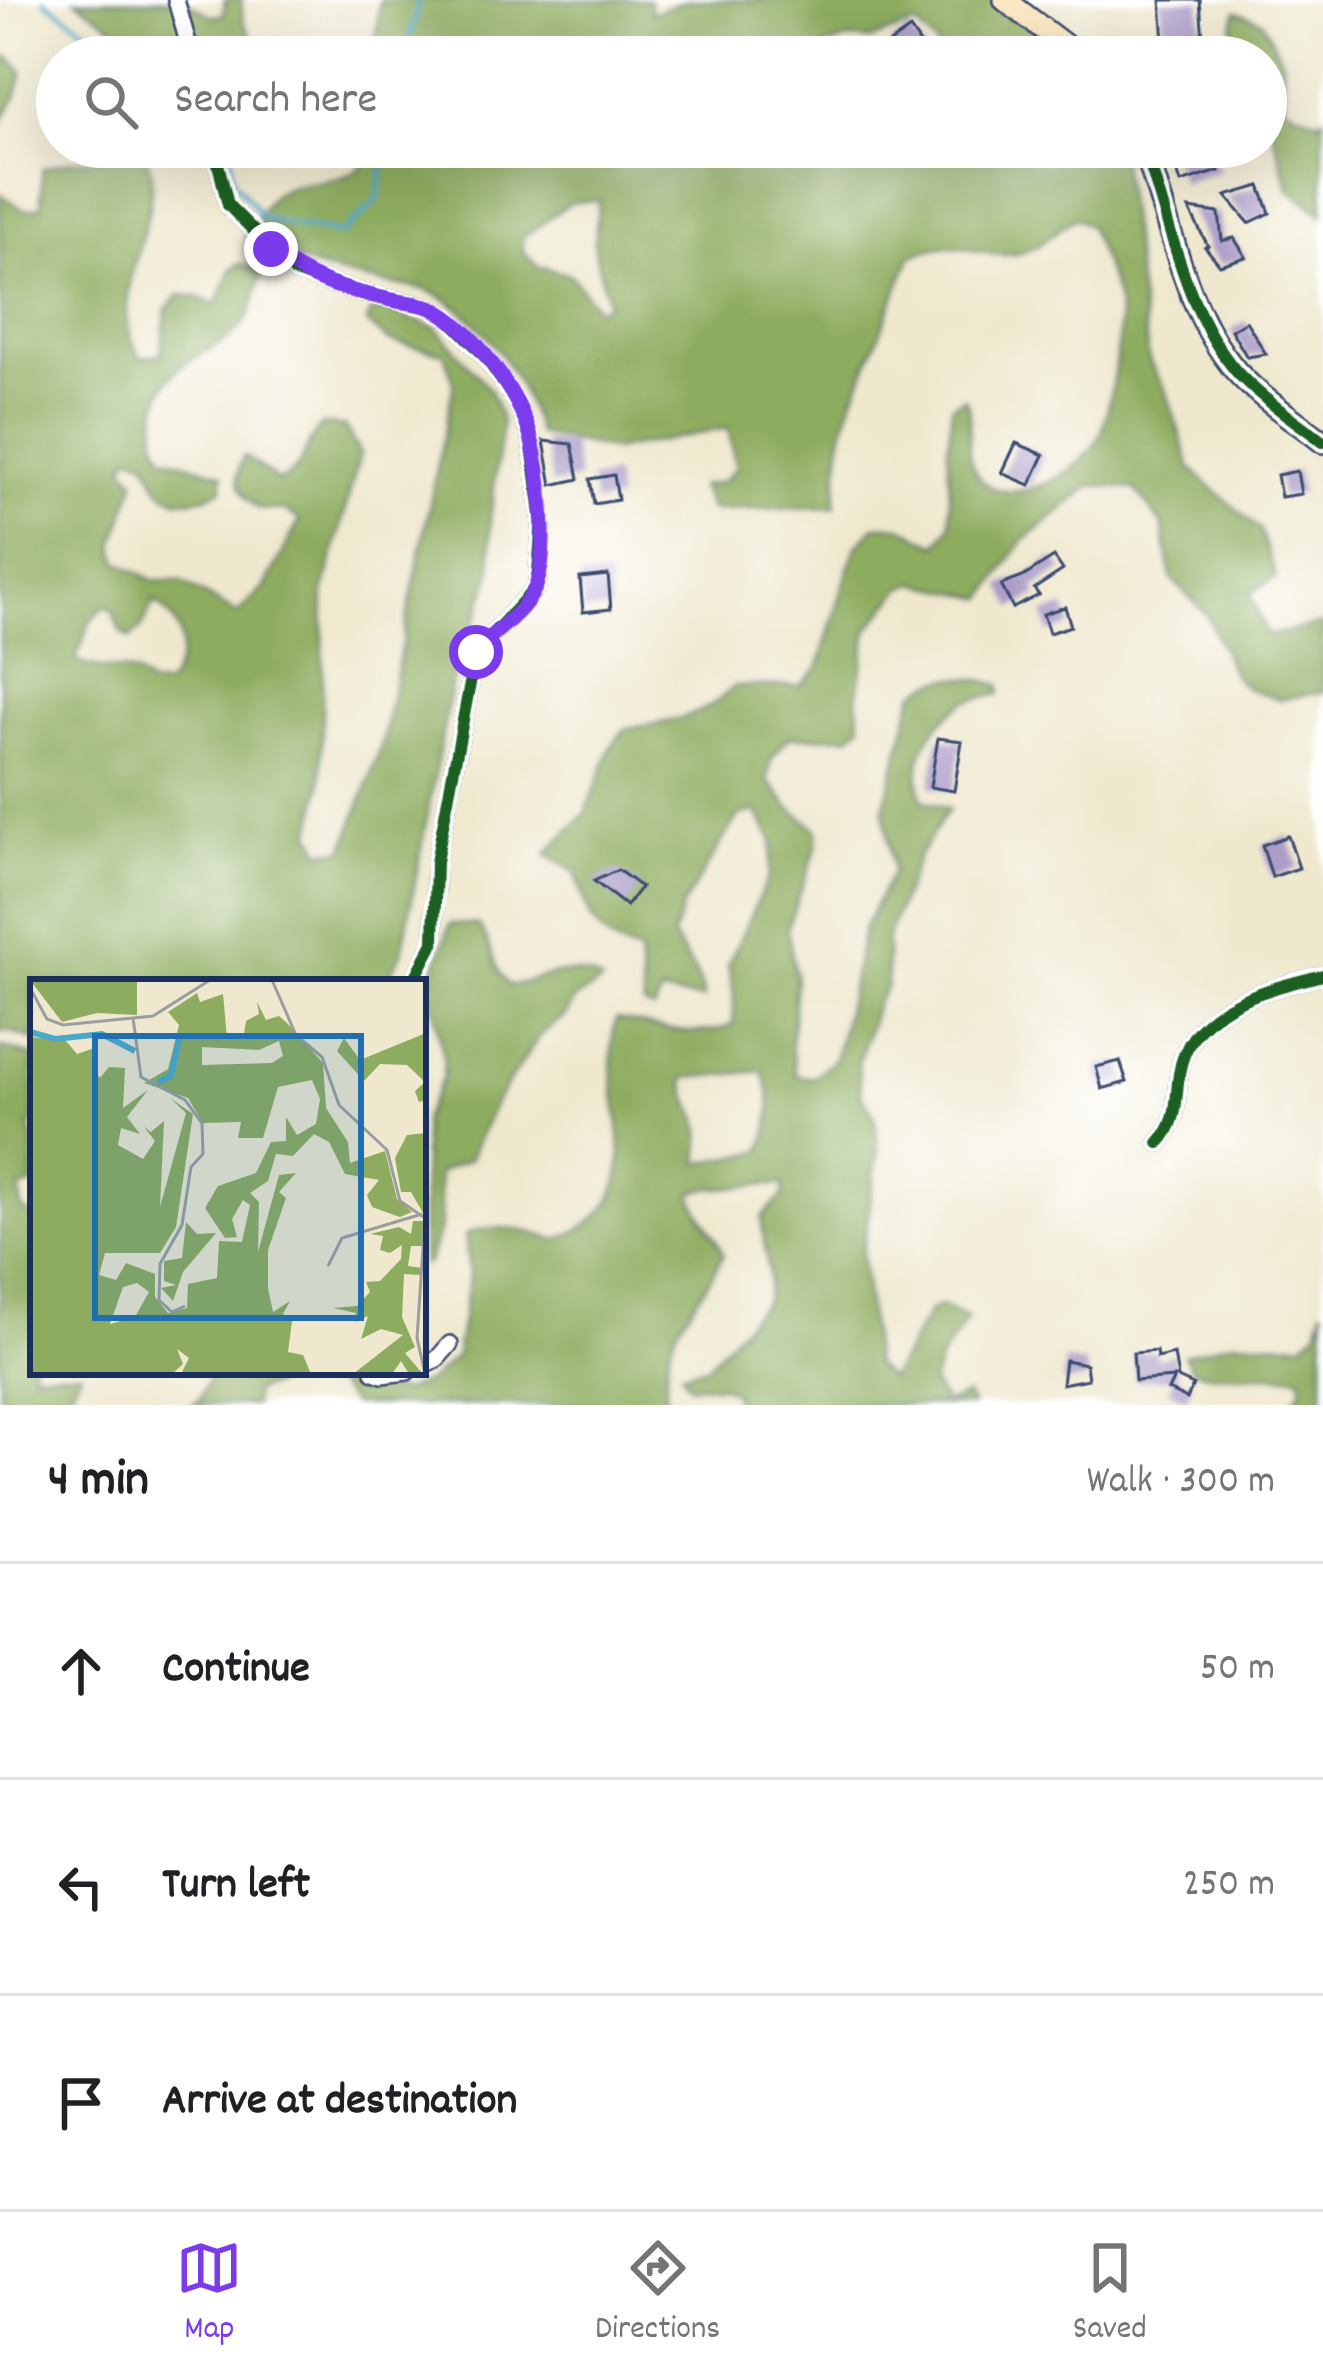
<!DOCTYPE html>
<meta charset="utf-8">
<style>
:root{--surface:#fff;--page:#f6f6f6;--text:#202124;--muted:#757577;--line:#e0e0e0;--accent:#7c3aed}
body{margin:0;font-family:Dekko,sans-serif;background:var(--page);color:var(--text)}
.stop{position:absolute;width:36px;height:36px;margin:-27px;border:9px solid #7c3aed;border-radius:50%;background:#fff}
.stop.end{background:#7c3aed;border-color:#fff;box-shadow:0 3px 12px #0008}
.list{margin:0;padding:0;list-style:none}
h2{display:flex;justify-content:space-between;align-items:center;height:156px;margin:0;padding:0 48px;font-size:51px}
h2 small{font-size:39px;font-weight:400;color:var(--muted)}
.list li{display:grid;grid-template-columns:78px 1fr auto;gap:36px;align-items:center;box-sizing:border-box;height:216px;padding:0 48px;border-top:3px solid var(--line)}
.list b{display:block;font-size:45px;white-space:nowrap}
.list em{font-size:39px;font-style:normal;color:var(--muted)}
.icon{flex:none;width:66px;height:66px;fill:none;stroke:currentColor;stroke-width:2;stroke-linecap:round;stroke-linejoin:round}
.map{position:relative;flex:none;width:1323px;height:1405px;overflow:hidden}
.search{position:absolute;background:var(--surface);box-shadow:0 12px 48px #0002;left:36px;right:36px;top:36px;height:132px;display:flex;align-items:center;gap:30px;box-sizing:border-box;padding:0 42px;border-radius:66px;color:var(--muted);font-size:45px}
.sheet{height:804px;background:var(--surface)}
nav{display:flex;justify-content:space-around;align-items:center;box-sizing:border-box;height:168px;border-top:3px solid var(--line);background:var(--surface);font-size:33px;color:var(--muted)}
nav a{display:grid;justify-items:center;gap:6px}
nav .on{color:var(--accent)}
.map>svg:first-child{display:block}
.forest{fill:#8eac5f;stroke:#546e5e;stroke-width:3;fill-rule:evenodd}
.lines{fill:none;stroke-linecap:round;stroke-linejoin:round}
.stream{stroke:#4ca8ca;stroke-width:4.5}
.building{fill:#ac9cc8}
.street-casing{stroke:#3b4b6f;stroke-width:20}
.secondary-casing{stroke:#3b4b6f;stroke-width:26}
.street{stroke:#fff;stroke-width:15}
.secondary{stroke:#fae7c3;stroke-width:21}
.cycleway-casing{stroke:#fff;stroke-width:20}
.cycleway{stroke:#1b5e20;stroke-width:12}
.route{stroke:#7c3aed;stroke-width:15}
.inset-river{fill:none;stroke:#4ca8ca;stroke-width:6}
.inset-road{fill:none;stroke:#9a9ea1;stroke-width:3}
.view{fill:#1f6fb2;fill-opacity:0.15;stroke:#1f6fb2;stroke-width:6}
.inset-edge{fill:none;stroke:#1b2f5e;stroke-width:6}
</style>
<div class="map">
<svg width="1323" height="1405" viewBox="0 0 1323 1405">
<rect width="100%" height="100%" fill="#fff"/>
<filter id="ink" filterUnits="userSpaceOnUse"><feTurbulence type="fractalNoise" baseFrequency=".00833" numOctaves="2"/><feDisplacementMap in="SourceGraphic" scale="24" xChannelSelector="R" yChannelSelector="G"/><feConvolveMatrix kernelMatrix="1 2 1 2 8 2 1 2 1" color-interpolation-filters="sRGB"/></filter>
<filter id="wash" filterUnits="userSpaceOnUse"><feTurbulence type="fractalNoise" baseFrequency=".004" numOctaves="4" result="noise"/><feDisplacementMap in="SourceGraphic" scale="48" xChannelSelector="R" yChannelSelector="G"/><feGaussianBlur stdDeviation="2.7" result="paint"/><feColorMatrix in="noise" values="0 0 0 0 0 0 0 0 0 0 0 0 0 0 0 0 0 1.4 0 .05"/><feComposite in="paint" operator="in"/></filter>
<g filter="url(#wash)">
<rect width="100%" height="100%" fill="#efe8ce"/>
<!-- forest -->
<g class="forest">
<path d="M76,0H182L212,16L223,15L225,0H241L243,21L261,57H213L146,50Z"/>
<path d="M380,0H649L651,13L688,0H997L1063,57H937V45L915,24L870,40L848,39L824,47L822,57H592L583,47L573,46L532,57H374Z"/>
<path d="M1236,12L1262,21L1282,60L1285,107L1319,120L1323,117V214L1289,189L1266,109V57H1207L1229,42Z"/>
<path d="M8,56L23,71L16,98L0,123V66Z"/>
<path d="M366,147H1135L1121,163L1149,361L1167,393L1191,469L1260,530L1276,577L1250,593L1267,636L1323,624V692L1279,699L1246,688L1234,676L1207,615L1171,578L1163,526L1135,489L1092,485L1021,543L985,598L914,583L902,588L868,630L857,699L861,725L850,736L789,737L771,760L768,781L790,808L817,829V846L787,928L796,977L791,1046L796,1075L814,1078L836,1057L864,927L893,871L884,809L914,694C940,672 969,676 1000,685V694C988,697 972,697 963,703C928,728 909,759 923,800L949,809L919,855L887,938V986L877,1001L858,1064L861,1094L875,1117L878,1152L862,1254L874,1365L890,1379L930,1310L941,1306L968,1318L940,1359L932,1384L946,1403L966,1395L972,1405H736L733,1391L721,1386L689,1385L681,1373L707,1366L765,1301C775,1278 761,1244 762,1217L783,1196L784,1184L703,1189L692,1193C698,1218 715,1231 723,1255C690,1322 662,1319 666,1405H352L326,1372H354L362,1381L402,1392L429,1381L456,1356L469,1276L465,1235C492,1222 529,1230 556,1240C669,1200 595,1101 616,1019C657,1026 693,1041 733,1025L734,995L728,965L769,875L773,841L756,811L737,817L681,909L673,937C684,958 702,975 704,999L661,994L654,1010L644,1005L639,953C594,940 587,915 576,873L546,854L586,813L611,747L625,729C666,723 706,718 734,686H800L819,667L855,548L875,526H900L937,545L951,524L948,447L952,405L965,398C976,420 962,446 974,469C1000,521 1086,472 1101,434C1109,413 1121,337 1119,314C1116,286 1098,253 1089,226L1076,218C1058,227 1044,245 1026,251C984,266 959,230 911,257L849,409L842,436L835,507L711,510L700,486L722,482L736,468L728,428L614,450L538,434C523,380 482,310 426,290C414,286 400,286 388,284C338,275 290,263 246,236C254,225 264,202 275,194C298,178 332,187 361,168ZM599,200L594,247L608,304L597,309L571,275L538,266L523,252V237L571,202ZM763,1071C774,1098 773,1125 761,1152L699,1163C700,1149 704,1132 698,1119C691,1103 686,1096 684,1078Z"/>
<path d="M136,153L149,162C164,227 100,295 141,358L161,354L166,310L179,295L198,297L216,305L232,268L240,264L262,272C257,286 254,306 247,318C222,359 166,349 157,411C155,431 153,439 164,456L223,474L222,489C205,499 172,508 158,486C152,477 151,468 144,459L129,456L124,465L136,481L114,544L119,562L155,581H180L238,614L265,587L300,520L283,510L258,509C239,493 232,479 244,456L279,481C309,466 301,447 322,425L344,426L360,454L324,590L321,787L312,832L321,851L344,850L382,744L454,383L444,353L389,341L367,323L371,310L389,311L437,328L490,390L502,422L490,521L492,572L477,617L456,659L402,953L385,982H33V1040L9,1031L0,1033V194L24,210L41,207L42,169C76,155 101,164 136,153ZM154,601C185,623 190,655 166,686L149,685C124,659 96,676 76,659L91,620L104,606L112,609L120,631L130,638L141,629Z"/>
<path d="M450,924L478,925C494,945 492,967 509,986C544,979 568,962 602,982L575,999L565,1016L540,1035L494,1104L469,1159L438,1173L441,1226L428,1262L423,1265V1118L443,1077L444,1060L429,986Z"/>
<path d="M0,1047L33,1056V1122L29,1126L33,1139V1184L20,1190L22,1210L33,1216V1372H81L67,1398L68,1405H0Z"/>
<path d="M1323,1308V1405H1291L1302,1388L1301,1376L1206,1374L1193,1369L1184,1355L1234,1341L1302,1343L1317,1332Z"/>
<path d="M204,1372H288L272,1386L255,1391L253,1405H192L200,1398L209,1378Z"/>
</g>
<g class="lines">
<!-- stream -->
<g class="stream">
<path d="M44,0L126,57"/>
<path d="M405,57L419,0"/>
<path d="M230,147L233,180L263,219L341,234L377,201L387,147"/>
</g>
</g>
<g id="blocks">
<!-- building -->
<g class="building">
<path d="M1161,0H1200L1203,40L1164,43Z"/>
<path d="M910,29L929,57H899L890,43Z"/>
<path d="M1190,147H1211L1219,171L1181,183L1171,153Z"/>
<path d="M1260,186L1270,213L1249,223L1226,196Z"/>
<path d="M1189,209L1219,213L1222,241L1234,238L1246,257L1220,265L1205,247L1208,246Z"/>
<path d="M1246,321L1266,354L1247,357L1231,330Z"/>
<path d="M544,441L572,444L579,479L552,485Z"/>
<path d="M1016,443L1044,455L1030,485L1002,473Z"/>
<path d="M1297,471L1301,494L1281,497L1277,475Z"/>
<path d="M614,475L618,500L594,504L590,479Z"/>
<path d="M1054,557L1063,570L1034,589L1039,595L1013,608L1001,585L1023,577Z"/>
<path d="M608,575L611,609L583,612L580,578Z"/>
<path d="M1065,607L1071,626L1049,633L1043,614Z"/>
<path d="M938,738L962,741L954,791L930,787Z"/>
<path d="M1288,836L1299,868L1272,877L1262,845Z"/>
<path d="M618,870L641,887L626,906L594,881Z"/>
<path d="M1120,1061L1127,1082L1102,1089L1096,1067Z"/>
<path d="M1156,1351L1157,1358L1174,1354L1178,1378L1193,1385L1187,1399L1168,1390L1174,1378L1135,1381L1133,1353Z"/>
<path d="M1065,1360L1086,1364L1088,1379L1062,1384Z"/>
</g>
</g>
</g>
<g filter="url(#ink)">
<use href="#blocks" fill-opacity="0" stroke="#3b4b6f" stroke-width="3"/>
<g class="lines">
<!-- street casing -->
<g class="street-casing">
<g id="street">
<path d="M176,0L192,57"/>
<path d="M214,147L228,205L295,272L361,293L429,307L448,317L484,355L517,402L531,436L542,521L537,586L476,652L436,862L434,942L413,982"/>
<path d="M1159,1143C1179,1121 1175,1101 1179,1074C1189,1005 1266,990 1323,975"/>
<path d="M423,1365L437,1359L450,1344"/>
<path d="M374,1372L382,1375L407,1372"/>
</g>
</g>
<!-- secondary casing -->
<g class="secondary-casing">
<g id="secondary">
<path d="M1005,0L1080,57"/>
<path d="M1144,147C1170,221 1184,310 1236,371C1260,398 1295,420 1323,442"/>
</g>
</g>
<!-- street -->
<use href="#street" class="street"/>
<!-- secondary -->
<use href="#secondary" class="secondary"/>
<!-- cycleway casing -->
<g class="cycleway-casing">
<g id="cycleway">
<path d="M214,147L228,205L295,272L361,293L429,307L448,317L484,355L517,402L531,436L542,521L537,586L476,652L436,862L434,942L413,982"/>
<path d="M1144,147C1170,221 1184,310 1236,371C1260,398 1295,420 1323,442"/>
<path d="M1159,1143C1179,1121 1175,1101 1179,1074C1189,1005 1266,990 1323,975"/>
</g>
</g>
<!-- cycleway -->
<use href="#cycleway" class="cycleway"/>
</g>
</g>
<g class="lines" filter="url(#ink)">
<!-- route -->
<path class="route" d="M271,249C302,279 344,290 387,299C401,303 418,302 432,308C471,325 520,396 531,437C541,474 549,547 537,583C528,611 494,630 476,652"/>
</g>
<!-- overview -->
<g transform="translate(30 979)">
<rect width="396" height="396" fill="#efe8ce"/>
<path d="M0,1H107V36L67,34L32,43ZM167,14L170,23L193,15L197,59L214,55L216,42L229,35L227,23L236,41L249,37L258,45L293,84L296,129L318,163L320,184L355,172L367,220L382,233L370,238L342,228L337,216L349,201L315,195L299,163L284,155L263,177L246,175L238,202L220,214L229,223L228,273L249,196L266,194L249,213L256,219L238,271V309L243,333L260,322L253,335L262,342L258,373L273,376L281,395H151L159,379L147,370L153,385L142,395H0V58L36,62L47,75L67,68L62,90L70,99L79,88L95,89L93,129L118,111L97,138L110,155L91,149L88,166L113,180L125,162L114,148L121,153L134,142L130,228L156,134L140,119L163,135L146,248L130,274H75L69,296L86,301L96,284L125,295V318L138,334L157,329L158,305L187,299L189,262L212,263L220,226L213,221L202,240L207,258L195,259L175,229L188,207L226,194L241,163L256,162V138L267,156L286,145L290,120L282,101L248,108L233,159H208L211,143L173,144L158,119L114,104L138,90L149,46L138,33ZM249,62L253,77L242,84L172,86V68L229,71ZM107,304L119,313L105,338L80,345L93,308ZM396,54V121L389,123L385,112L395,103L377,86L350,85L334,102L307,72L314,59L330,81ZM396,154V239L381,213H371L365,179L377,156ZM383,242H393V267H381L378,287L392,289L391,296L374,295L372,338L385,368L375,374L393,395H379L371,382L362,395H323L373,356L351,350L331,360L338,337L325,343L326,334L303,329L327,327L340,313L336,303L350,302L371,280L372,266L360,274L350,271L353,257L340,255L369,248L381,255ZM156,243L167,255L186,254L153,293L143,322L131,309L146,306L134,302V282L152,279Z" fill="#8eac5f" fill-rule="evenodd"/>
<path class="inset-river" d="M0,53L25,60L72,55L105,72M128,103L141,97L150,55"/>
<path class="inset-road" d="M242,1L266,56L292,78L309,126L357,171L370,222L395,239L387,359L395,395M0,9L17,40L33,46L123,37L180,1M103,39L111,98L155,121L172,144L173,175L161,188L152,246L130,285L129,321L142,333L155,327M298,287L312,259L392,235"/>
<path class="view" d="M65,57H331V339H65Z"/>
<rect width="396" height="396" class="inset-edge"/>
</g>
</svg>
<div class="stop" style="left:476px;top:652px"></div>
<div class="stop end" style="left:271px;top:249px"></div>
<div class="search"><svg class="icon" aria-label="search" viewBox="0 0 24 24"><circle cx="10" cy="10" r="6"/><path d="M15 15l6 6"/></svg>Search here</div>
</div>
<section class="sheet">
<h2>4 min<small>Walk · 300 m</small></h2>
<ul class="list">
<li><svg class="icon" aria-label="ahead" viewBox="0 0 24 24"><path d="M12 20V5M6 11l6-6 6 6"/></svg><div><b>Continue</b></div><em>50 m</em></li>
<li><svg class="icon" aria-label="left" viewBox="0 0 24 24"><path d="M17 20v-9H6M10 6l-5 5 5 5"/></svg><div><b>Turn left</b></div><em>250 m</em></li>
<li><svg class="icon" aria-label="arrive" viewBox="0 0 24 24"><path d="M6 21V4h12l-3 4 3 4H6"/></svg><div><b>Arrive at destination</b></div></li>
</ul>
</section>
<nav>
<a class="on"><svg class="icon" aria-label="map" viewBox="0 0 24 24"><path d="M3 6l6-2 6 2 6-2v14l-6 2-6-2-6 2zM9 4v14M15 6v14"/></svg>Map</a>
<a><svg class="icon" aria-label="directions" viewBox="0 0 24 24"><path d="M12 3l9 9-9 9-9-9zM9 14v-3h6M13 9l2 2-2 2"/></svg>Directions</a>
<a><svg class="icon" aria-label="saved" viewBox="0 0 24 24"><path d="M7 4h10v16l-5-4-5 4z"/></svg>Saved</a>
</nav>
